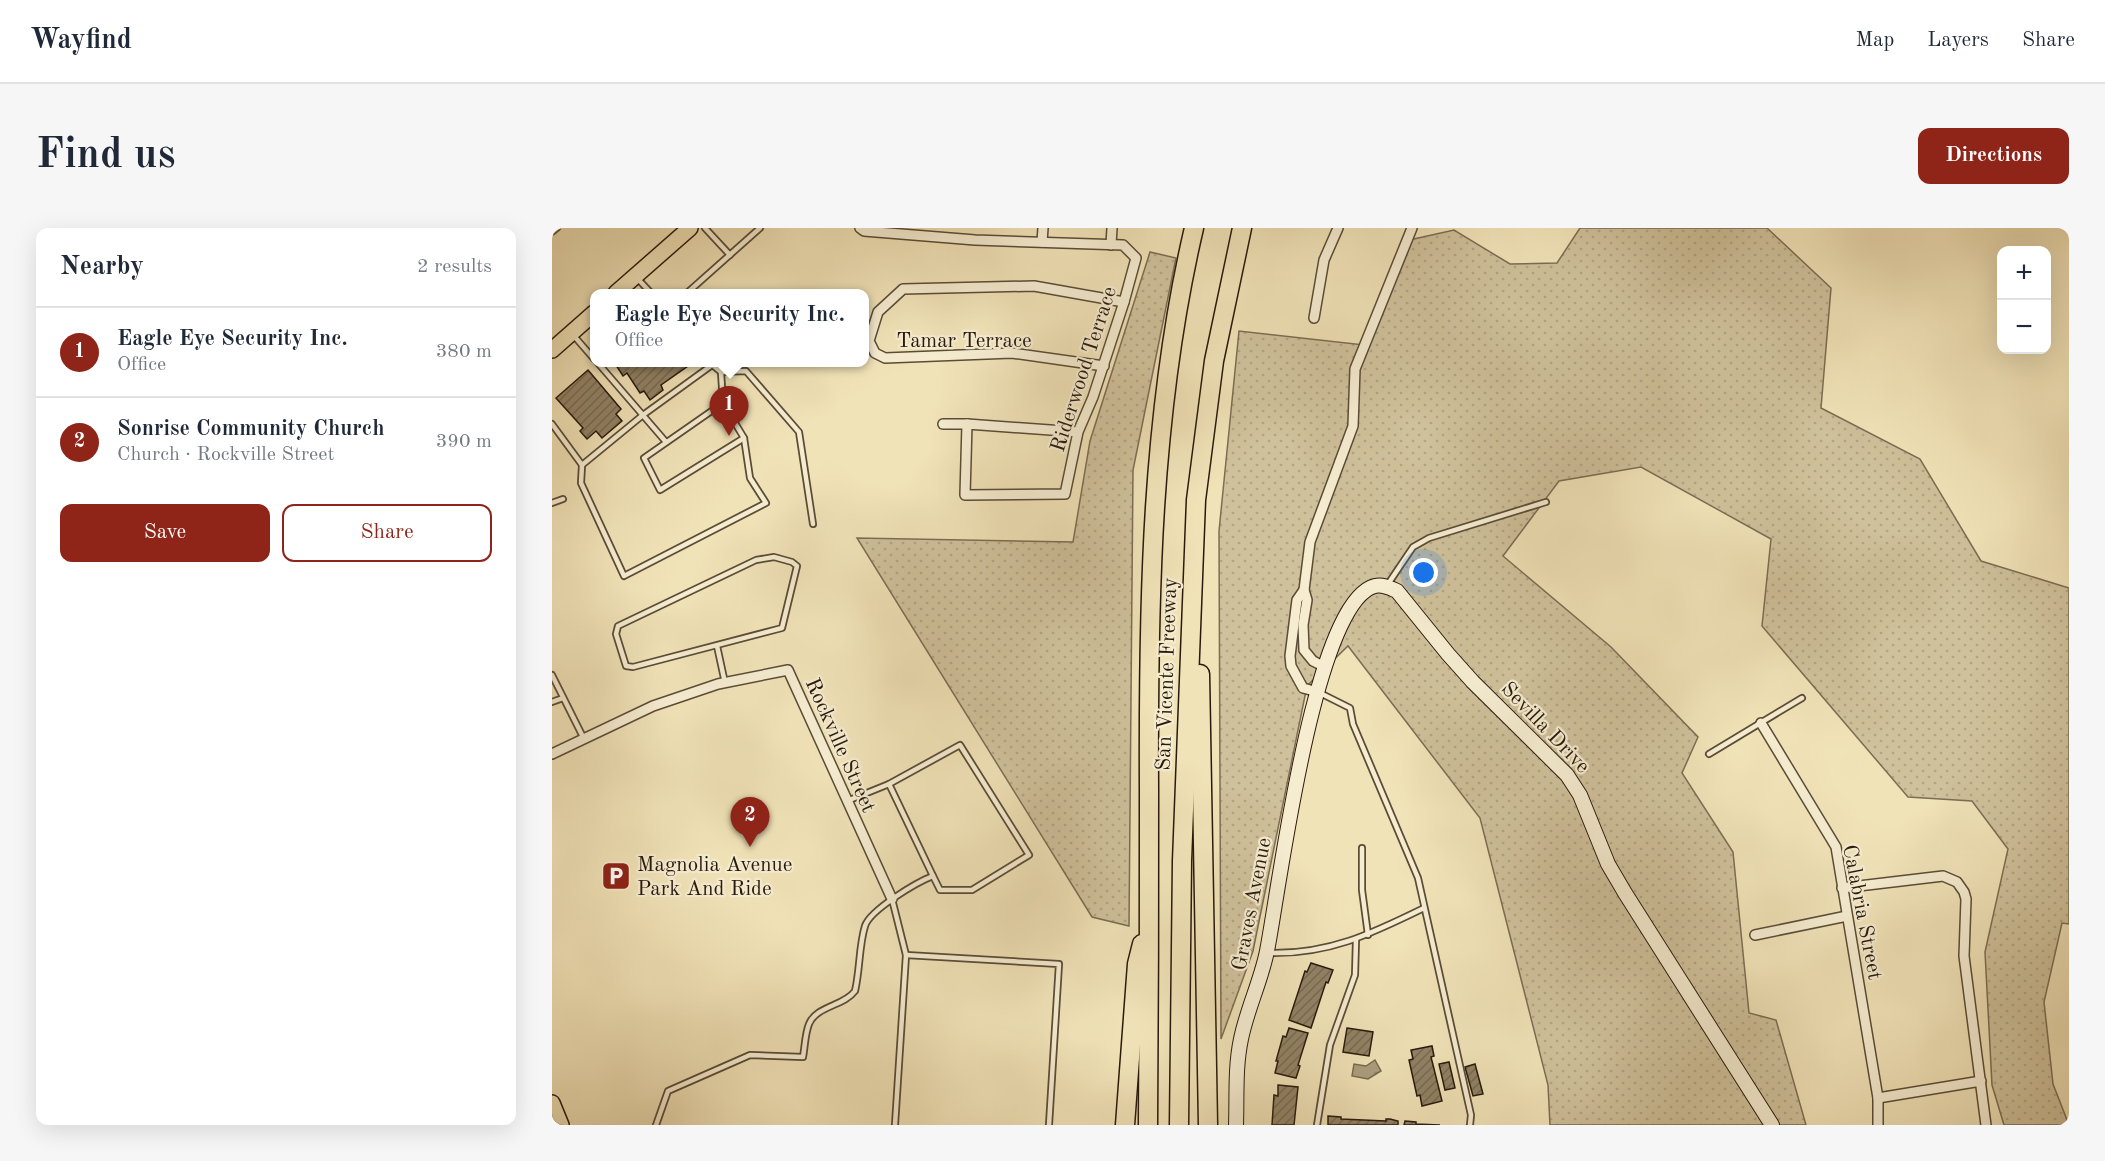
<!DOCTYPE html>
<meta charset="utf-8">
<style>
:root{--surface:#fff;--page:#f6f6f7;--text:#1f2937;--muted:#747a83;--line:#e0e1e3;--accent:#8f2418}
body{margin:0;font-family:"Old Standard TT",serif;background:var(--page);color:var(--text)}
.controls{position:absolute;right:18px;top:18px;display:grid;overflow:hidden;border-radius:12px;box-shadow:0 6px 24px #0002}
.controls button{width:54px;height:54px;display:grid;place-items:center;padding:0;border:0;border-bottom:2px solid var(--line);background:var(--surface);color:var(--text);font:30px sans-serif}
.you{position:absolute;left:872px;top:345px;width:21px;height:21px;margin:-15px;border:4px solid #fff;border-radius:50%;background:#1a73e8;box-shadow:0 0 0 9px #1a73e833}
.badge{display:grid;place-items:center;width:39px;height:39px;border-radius:50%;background:var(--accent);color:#fff;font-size:20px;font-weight:700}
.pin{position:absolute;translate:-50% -50px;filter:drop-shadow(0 2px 3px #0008)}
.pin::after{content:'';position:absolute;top:32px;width:21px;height:18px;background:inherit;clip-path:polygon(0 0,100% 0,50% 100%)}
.popup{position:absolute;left:38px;top:61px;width:279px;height:78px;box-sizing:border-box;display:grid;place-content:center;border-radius:12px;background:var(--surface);filter:drop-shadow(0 2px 4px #0005);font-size:20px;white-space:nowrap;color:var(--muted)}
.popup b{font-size:22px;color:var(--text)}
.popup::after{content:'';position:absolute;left:50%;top:100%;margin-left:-12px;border:12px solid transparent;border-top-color:var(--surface)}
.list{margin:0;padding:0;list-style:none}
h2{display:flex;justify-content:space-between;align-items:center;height:78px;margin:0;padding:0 24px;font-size:26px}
h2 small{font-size:20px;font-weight:400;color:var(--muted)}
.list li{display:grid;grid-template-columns:39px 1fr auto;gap:18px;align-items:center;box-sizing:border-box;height:90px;padding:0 24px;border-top:2px solid var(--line)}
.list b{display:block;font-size:22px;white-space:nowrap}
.list p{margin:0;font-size:20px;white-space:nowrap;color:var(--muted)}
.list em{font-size:20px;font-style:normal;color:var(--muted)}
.actions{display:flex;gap:12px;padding:18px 24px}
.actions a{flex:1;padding:14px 0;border:2px solid var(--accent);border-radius:12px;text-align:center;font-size:21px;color:var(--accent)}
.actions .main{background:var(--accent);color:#fff}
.map{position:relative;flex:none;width:1517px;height:897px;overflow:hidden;border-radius:12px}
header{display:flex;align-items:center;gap:36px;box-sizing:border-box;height:84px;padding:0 30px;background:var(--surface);border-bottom:2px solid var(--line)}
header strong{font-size:28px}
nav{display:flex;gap:33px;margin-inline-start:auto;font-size:21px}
.intro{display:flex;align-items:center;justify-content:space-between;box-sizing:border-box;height:144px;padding:0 36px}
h1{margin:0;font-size:42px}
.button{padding:15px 27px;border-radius:12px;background:var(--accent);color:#fff;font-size:21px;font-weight:700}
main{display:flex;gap:36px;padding:0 36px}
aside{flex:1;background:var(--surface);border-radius:12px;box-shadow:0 6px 24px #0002}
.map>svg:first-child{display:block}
.grass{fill:url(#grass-dots);stroke:#7c6d54;stroke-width:1.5}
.water{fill:url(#water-ripples);stroke:#786950;stroke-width:1.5}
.building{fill:url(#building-hatch);stroke:#28190c;stroke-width:1.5}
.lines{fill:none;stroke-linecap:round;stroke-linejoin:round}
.lane-casing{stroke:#5a4c37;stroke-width:8}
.street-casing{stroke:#5a4c37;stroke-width:12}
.secondary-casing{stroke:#28190c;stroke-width:16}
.primary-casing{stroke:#28190c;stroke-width:18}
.highway-casing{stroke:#28190c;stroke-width:21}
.lane{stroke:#f6edd1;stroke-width:4.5}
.street{stroke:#f6edd1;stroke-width:9}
.secondary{stroke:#f6edd1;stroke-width:14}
.primary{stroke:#f1e3b8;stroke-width:15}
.highway{stroke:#f1e3b8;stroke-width:18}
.labels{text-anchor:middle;stroke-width:4.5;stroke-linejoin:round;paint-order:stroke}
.street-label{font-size:21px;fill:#28190c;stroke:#f6edd1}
.poi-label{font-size:21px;fill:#28190c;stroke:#f6edd1;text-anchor:start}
</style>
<header>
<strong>Wayfind</strong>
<nav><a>Map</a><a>Layers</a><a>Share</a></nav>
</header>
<div class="intro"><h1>Find us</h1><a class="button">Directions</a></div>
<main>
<aside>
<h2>Nearby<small>2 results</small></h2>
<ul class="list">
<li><span class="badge">1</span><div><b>Eagle Eye Security Inc.</b><p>Office</p></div><em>380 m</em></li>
<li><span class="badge">2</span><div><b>Sonrise Community Church</b><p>Church · Rockville Street</p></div><em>390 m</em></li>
</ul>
<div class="actions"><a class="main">Save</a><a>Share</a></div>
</aside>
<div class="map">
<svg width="1517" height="897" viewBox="0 0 1517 897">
<defs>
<pattern id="grass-dots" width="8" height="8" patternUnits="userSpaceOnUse" patternTransform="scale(1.5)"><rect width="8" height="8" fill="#cfc19b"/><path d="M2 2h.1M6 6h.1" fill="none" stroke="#b2a584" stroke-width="1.8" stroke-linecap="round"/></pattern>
<pattern id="water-ripples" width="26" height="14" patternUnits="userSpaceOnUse" patternTransform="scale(1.5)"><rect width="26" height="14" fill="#ad9e7e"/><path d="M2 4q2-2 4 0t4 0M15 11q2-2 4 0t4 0" fill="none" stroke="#8d8066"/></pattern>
<pattern id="building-hatch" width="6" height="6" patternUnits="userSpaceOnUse" patternTransform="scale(1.5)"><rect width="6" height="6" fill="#918265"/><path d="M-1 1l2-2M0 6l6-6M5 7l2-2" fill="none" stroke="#766a52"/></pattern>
</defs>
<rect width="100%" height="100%" fill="#f1e3b8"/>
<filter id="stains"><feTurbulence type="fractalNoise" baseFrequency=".00333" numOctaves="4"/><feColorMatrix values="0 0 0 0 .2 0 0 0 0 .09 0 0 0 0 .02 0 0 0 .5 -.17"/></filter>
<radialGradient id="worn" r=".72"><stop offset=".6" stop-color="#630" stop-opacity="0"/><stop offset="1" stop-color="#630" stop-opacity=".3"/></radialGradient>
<!-- grass -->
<g class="grass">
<path d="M1028,0H1215L1279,60L1269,180L1368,231L1429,333L1517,360V696L1510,695L1492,774L1501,856L1517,897H1452L1440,857L1433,724L1456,621L1420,573L1356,569L1210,398L1219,311L1089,239L1007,253L951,328L1059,419L1146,509L1130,545L1181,624L1197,785L1224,792L1254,897H998L996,857L928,590L796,418L755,458L701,723L669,811L667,303L687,103L812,117L853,13L902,2L958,36L1005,35Z"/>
<path d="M598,24L624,30L581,242L577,698L540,689L305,310L521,314L538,213Z"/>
</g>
<!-- water -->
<path class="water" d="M823,832L829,843L816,851L800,848L802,836L814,838Z"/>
<!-- building -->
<g class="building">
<path d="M62,134H133L136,138L109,157L111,162L98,172L92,163L88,165L75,145L71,148Z"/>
<path d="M36,142L69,181L64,186L70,193L50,210L44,203L35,211L28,203L31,200L4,170Z"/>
<path d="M759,735L781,742L776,755L774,754L759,800L737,792L753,743L755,744Z"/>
<path d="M737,800L756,805L746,837L748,838L744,850L723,845L726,833H724L731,808L734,809Z"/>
<path d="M795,800L821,804L817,828L791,824Z"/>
<path d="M880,818L882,828L879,829L890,873L870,878L868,867L865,868L857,832L861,831L859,822Z"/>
<path d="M897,834L903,860L893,862L887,836Z"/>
<path d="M923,836L931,866L921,868L913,839Z"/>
<path d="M726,857L746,859L742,897H720L722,867L726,868Z"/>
<path d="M776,888L789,889V891L834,893V891H838L846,893V897H776Z"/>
<path d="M853,893L864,894V896L888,897H852Z"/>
</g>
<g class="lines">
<!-- lane casing -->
<g class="lane-casing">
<g id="lane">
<path d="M153,0L178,27"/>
<path d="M0,4L5,0"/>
<path d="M85,50L99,65"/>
<path d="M135,65L208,0"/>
<path d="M22,108L42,131"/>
<path d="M45,134L114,214"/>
<path d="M157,134L169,144L194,143L247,204L261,296"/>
<path d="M171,175L92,230L108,262L192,210"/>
<path d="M0,196L30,237L91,187L160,137"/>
<path d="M30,237L29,255L72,348L214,275L198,250L192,210L171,175L169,144"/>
<path d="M0,275L11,271"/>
<path d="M222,329L240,334L245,338L230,400L81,439L74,438L64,406L66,398L204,332Z"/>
<path d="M836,356L861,319L877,310L994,274"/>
<path d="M165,418L173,455"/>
<path d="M0,447L32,511"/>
<path d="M766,464L798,480L801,496L866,650L919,887L918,897"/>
<path d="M0,474L11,470"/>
<path d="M1157,526L1250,470"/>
<path d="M337,556L408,517L477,627L420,662H388L381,648"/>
<path d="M810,620V662L816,707"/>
<path d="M340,671L354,727L343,897"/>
<path d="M715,725C776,727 819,706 872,680"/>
<path d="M354,727L507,736L497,897"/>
<path d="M104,897L116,863L198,827L251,829C253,818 253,806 257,796C264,778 292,778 303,763C308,742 307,717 313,698C318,682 365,654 381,648L337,556L295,573"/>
<path d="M765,897L778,817L803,747L804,712"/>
</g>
</g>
<!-- street casing -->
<g class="street-casing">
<g id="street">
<path d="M308,0L312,3L423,12L571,17L584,30L572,74L541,169L526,204L513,266L413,267L415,196L526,204"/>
<path d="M490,14L491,0"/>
<path d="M559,17L560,0"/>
<path d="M762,90L772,32L786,0"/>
<path d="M552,138L460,125L333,130L323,125L317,113L326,84L351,61L482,58L572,74"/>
<path d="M391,196H415"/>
<path d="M752,362L745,372L738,428L739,438L751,460L766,464"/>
<path d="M773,439L761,433L752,422L751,397L755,372L752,362L758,314L801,198L803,141L860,0"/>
<path d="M1209,495L1284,619L1326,870V897"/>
<path d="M0,526L101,478L166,456L236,442L340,671"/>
<path d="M1290,660L1391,648L1405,654L1412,664L1414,671L1412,728L1434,897"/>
<path d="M1203,707L1295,688"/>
<path d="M1326,870L1429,853"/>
</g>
</g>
<!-- secondary casing -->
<g class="secondary-casing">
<path id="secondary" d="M684,897C685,868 683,839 689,811C695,781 709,753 715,723C727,663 762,373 823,358C831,356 838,360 845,363L896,426L921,454L1015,547L1028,567L1056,636L1073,665L1220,897"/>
</g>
<!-- primary casing -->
<g class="primary-casing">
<g id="primary">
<path d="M64,65L138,0"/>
<path d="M0,122L42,85"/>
<path d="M0,875L9,897"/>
</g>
</g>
<!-- highway casing -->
<g class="highway-casing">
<g id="highway">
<path d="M648,446L656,897"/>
<path d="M573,897L585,736L590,716"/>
<path d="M596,897C597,785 597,674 597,562C596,374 599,184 642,0"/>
<path d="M627,897L630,633L644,272L662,133L690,0"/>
</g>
</g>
<!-- lane -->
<use href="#lane" class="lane"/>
<!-- street -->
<use href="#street" class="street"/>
<!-- secondary -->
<use href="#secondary" class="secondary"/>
<!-- primary -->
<use href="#primary" class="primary"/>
<!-- highway -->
<use href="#highway" class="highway"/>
</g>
<!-- icons -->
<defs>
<g id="parking-square" transform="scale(1.5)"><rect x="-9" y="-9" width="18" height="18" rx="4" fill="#8f2418" stroke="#f6edd1"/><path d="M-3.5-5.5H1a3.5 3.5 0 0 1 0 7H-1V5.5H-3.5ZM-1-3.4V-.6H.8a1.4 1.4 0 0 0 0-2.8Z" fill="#fff"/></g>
</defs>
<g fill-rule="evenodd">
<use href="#parking-square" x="64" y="648"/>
</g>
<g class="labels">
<!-- street labels -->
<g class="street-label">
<text x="412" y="119">Tamar Terrace</text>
<text transform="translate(531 141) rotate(-72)" y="7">Riderwood Terrace</text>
<text transform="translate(614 446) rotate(-88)" y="7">San Vicente Freeway</text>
<text transform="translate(994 499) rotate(46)" y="7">Sevilla Drive</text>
<text transform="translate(289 517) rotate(66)" y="7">Rockville Street</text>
<text transform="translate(699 676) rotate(-79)" y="7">Graves Avenue</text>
<text transform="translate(1311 684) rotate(79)" y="7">Calabria Street</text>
</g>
<!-- poi labels -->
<g class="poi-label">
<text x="85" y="643">Magnolia Avenue<tspan x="85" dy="24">Park And Ride</tspan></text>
</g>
</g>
<rect width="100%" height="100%" filter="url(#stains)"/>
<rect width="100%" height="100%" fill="url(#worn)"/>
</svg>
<div class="controls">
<button>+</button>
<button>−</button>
</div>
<div class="you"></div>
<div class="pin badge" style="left:177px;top:208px">1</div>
<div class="popup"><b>Eagle Eye Security Inc.</b>Office</div>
<div class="pin badge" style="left:198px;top:619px">2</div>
</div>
</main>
